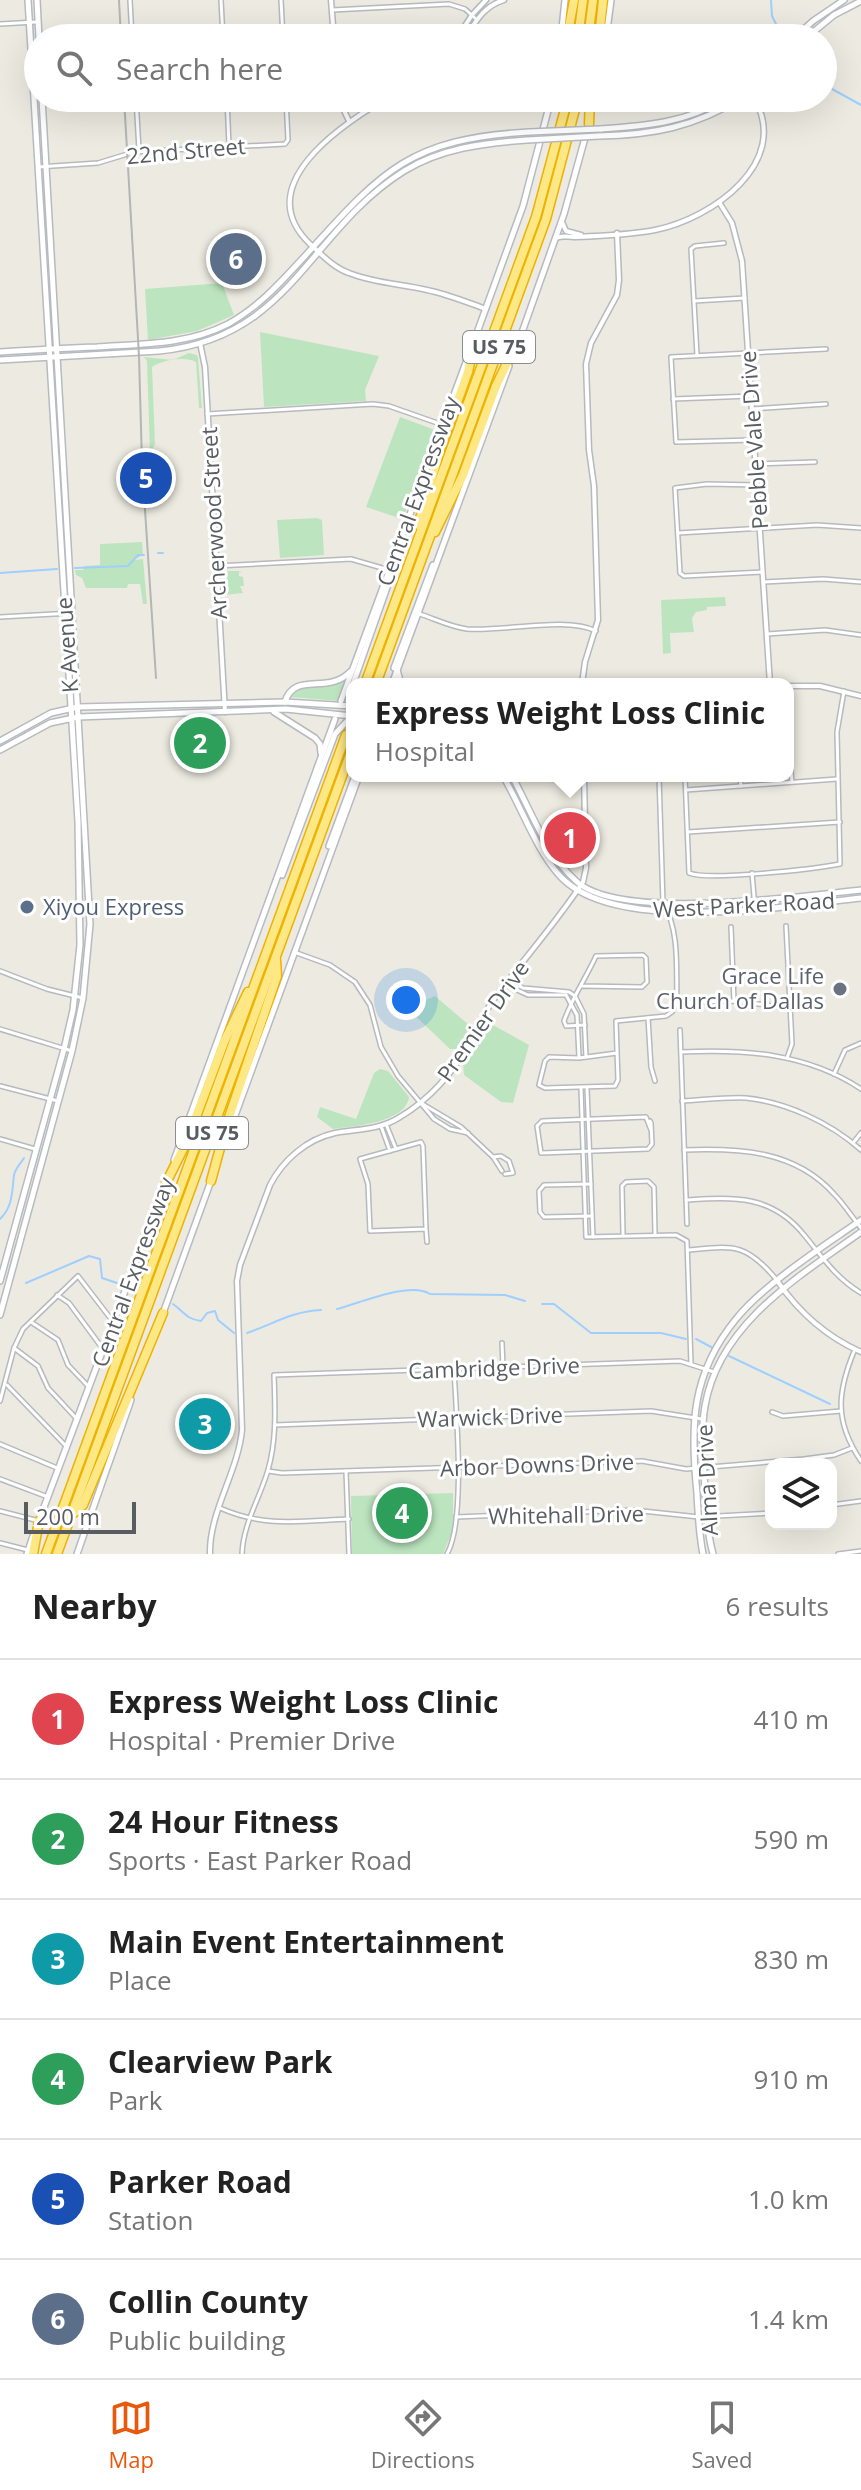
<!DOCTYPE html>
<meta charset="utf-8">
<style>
:root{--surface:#fff;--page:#f6f6f6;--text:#222;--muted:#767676;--line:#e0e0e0;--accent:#ea580c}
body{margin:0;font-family:"Open Sans",sans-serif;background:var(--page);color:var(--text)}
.controls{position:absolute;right:24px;bottom:24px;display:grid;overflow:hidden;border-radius:16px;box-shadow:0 8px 32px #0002}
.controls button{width:72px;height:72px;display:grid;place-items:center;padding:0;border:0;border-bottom:2px solid var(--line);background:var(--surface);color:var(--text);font:40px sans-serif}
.scale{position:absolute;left:24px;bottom:20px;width:112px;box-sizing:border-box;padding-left:8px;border:4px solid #595d62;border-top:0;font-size:22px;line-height:28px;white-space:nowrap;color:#595d62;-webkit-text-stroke:6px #fff;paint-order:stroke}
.you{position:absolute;left:406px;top:1000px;width:28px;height:28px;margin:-20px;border:6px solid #fff;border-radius:50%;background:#1a73e8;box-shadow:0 0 0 12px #1a73e833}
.badge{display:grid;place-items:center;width:52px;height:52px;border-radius:50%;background:var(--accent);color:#fff;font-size:26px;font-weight:700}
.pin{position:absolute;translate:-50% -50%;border:4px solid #fff;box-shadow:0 2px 8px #0006}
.popup{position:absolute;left:346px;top:678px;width:448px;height:104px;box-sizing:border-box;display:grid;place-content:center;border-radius:16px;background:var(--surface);filter:drop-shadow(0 2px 6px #0005);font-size:26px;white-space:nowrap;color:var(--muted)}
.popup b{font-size:30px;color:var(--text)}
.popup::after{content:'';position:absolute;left:50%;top:100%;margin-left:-16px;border:16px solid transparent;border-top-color:var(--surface)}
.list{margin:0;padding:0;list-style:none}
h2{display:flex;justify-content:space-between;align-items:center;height:104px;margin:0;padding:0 32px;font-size:34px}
h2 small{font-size:26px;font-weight:400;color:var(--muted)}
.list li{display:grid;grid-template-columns:52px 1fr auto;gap:24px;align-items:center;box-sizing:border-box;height:120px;padding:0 32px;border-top:2px solid var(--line)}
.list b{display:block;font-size:30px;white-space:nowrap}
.list p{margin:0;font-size:26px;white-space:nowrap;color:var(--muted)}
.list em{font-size:26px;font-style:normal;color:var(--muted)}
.icon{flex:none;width:44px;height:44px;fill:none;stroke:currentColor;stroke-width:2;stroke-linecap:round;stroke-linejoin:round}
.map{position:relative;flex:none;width:861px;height:1554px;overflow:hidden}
.search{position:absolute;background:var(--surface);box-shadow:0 8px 32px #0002;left:24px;right:24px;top:24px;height:88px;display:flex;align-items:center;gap:20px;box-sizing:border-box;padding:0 28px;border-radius:44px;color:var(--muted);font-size:30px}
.sheet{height:824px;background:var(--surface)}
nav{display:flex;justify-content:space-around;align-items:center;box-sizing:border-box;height:112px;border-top:2px solid var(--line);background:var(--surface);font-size:22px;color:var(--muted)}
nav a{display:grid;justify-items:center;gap:4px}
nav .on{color:var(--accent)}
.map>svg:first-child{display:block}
.green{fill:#bce5bf}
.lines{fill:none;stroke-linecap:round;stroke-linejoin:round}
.stream{stroke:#9fcfff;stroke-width:2}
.motorway-tunnel{stroke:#c8c8c1;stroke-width:8;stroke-dasharray:8 4;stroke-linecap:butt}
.minor-casing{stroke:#b6b9be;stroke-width:6}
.tertiary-casing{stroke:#b6b9be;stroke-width:7}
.secondary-casing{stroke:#b7bac0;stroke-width:8}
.motorway-casing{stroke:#eeb200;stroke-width:11}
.minor{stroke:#fff;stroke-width:3}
.tertiary{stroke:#fff;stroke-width:4}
.secondary{stroke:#fff;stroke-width:5}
.motorway{stroke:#fee886;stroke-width:8}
.tram{stroke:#b4b5b5;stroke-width:2}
.secondary-bridge-casing{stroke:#b7bac0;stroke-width:8;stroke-linecap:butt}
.secondary-bridge{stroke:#fff;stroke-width:5}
.service-dot{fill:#5c6f8a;stroke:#fff;stroke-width:3}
.worship-dot{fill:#6b7280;stroke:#fff;stroke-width:3}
.labels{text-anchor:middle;stroke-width:6;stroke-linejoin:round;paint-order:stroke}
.shield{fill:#fff;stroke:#8b8e91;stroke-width:2}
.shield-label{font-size:20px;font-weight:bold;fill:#595d62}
.street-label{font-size:22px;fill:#595d62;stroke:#fff}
.service-label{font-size:22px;fill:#4e5e75;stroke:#fff;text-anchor:start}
.worship-label{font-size:22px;fill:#5b616d;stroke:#fff;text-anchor:end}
</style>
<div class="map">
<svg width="861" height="1554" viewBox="0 0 861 1554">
<rect width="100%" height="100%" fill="#edebe1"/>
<!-- green -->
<g class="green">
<path d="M222,283L234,315L197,331L148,340L145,289Z"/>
<path d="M260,332L379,356L365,390L366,401L264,407Z"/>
<path d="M189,353L197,355L198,358L202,408H199L196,362C185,356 162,360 152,367L155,444L150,454L147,361L144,357L173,360Z"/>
<path d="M400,417L438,431L419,482L402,519L366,507Z"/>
<path d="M317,518L322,520L324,555L280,558L277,520Z"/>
<path d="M142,542L143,555L134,560L143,559L147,604H143L140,584H128L127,588H86L82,578L76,575L75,570H83L84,566L100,565V544Z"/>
<path d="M225,571H243L239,572V576L243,577L244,586H240L243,593L224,595L223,575Z"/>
<path d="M725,597L726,606L707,607V610L696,612L692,618L694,632L670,633L671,653L663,654L661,600Z"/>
<path d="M344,681L346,683L340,701L290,697V692C306,682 327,691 344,681Z"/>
<path d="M435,996L469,1025L467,1033L457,1049H450L407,1008Z"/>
<path d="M486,1026H495L529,1045L513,1103L501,1102L464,1075L463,1063Z"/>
<path d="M380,1069L388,1071L409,1097C406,1123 354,1126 333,1129L317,1117L320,1107L356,1119L374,1073Z"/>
<path d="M453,1493V1530L443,1554H352L351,1496Z"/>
</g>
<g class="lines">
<!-- stream -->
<g class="stream">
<path d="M771,0L772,16L783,38"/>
<path d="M823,84L861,105"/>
<path d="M158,553H163"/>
<path d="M75,568L128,566L138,555H144"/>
<path d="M0,573L57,569"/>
<path d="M0,1219C13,1207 12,1191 14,1175C15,1169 21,1163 24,1158"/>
<path d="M26,1283L89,1256L100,1259L102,1278L123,1285"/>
<path d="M173,1304C184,1312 186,1319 201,1321L207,1313L215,1311L218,1320L234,1333"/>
<path d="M542,1304H554L591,1333H661L686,1339"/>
<path d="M337,1309C360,1303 410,1281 430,1294L505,1295L525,1301"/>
<path d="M247,1333C273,1324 293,1311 321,1310"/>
<path d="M696,1339L713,1348"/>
<path d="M729,1356L830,1404"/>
</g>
<!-- motorway-tunnel -->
<path class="motorway-tunnel" d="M346,735L352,719"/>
<!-- minor casing -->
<g class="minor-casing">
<g id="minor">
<path d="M130,0L132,38"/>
<path d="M221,0L223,38"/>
<path d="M281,0L283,38"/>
<path d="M332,10L449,4L465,9L476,19"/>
<path d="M0,24L36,22"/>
<path d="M136,98L139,150"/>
<path d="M227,98L229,146"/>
<path d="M136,102L199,98"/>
<path d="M38,167L98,163L134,152L285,144L288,140L286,98"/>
<path d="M694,301L745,298"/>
<path d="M697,355L691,249L695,246L724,243"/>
<path d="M673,399L751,396"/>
<path d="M752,409L826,404"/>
<path d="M207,414L373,404L389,406L443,425"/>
<path d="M754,440L676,442L671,357L826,349"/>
<path d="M756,464L815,462"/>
<path d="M757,485L707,484L675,488L680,573L684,576L763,572"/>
<path d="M678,533L817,525L861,528"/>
<path d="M216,566L351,559L389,570"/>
<path d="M764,582L823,579L861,582"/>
<path d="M420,614C435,619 451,627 467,629C503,632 566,616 596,631"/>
<path d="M0,617L72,613"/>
<path d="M767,634L825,630L861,635"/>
<path d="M789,749L792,782"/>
<path d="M659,776L663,903C680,930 676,970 677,1002"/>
<path d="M685,776L689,873C709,881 814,869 840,864L837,732L844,691"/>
<path d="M740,776L741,786"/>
<path d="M686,790L837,779"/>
<path d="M688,832L840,822"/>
<path d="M752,873L755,908"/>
<path d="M786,926L792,1044L787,1058"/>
<path d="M731,927L734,1001"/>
<path d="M294,952L330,965L355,982L370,1005L381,1047L398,1076L434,1119L450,1129L468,1133"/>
<path d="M0,971L47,989L83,998"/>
<path d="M509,980L523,988L569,992L575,996L584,1014L586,1057"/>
<path d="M506,985L528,995H566L577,1015L579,1057"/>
<path d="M582,986L642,987L647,982L646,958L643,955L596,956C586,978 572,998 564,1021L566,1026L585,1025"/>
<path d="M677,1003L734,1001L789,1008"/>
<path d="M648,1018L651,1067L655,1081"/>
<path d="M0,1029L72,1051"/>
<path d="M680,1030L687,1224"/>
<path d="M681,1052C744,1049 807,1053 861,1089"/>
<path d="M617,1053L579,1058L549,1057L545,1061L539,1085L545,1088L615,1086L618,1080L616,1021L666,1016L672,1012L677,1003"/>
<path d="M834,1074L845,1050L861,1043"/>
<path d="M0,1086L58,1101"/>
<path d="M581,1088L586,1237L676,1235L687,1241L691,1364"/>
<path d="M587,1089L593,1237"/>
<path d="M682,1101C703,1100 725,1097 746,1098C786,1102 831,1123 861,1150"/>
<path d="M421,1103L461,1127L493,1157L502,1171"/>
<path d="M386,1124L396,1149"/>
<path d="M381,1126L390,1151"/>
<path d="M651,1130L646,1117L542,1121L537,1126L541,1153L648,1149L652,1144L651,1123L650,1121L651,1130"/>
<path d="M0,1139L35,1149"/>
<path d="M853,1143L861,1133"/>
<path d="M684,1150C739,1148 795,1150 834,1194C844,1204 852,1217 861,1228"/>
<path d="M493,1157L501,1156L509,1161L513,1173L505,1174"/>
<path d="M591,1184L544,1185L539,1191L540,1212L544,1217L592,1216"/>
<path d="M686,1200C733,1197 772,1194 805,1236C823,1258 836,1278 861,1293"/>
<path d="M426,1229L370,1231L368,1184L360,1159L421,1142L423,1146L426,1229L427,1242"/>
<path d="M623,1234L622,1186L626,1182L648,1181L654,1187L655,1234"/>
<path d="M688,1250C733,1246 745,1242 776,1279"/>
<path d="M57,1295L69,1303L103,1349"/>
<path d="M31,1322L58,1340L68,1365L88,1386"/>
<path d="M502,1343L503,1367"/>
<path d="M14,1348L38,1366L48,1388L76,1418"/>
<path d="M855,1349C837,1392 834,1421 861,1461"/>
<path d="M7,1385L65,1445"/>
<path d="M0,1401L14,1348L23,1329L78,1276L114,1323"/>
<path d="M772,1412L783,1416L841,1411"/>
<path d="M275,1425L651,1411L702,1419"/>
<path d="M0,1444L57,1468"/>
<path d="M268,1471L282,1473L642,1461L686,1469L804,1459L834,1455L852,1448"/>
<path d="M346,1471L349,1554"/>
<path d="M0,1479L48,1497"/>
<path d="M831,1505L861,1501"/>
<path d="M220,1508C265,1528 302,1521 349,1519"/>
<path d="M0,1511L39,1521"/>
<path d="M456,1517L633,1510L699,1517L771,1513"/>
<path d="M0,1543L28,1550"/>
<path d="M242,1554C243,1524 260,1498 268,1470C277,1439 275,1406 274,1375L680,1361L714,1372"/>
<path d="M447,1554C466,1521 456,1411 454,1369"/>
<path d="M838,1554L861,1551"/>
</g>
</g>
<!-- tertiary casing -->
<g class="tertiary-casing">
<g id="tertiary">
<path d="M331,0L334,38"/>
<path d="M608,28L613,36L636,38"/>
<path d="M457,38L472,15L486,0"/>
<path d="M465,38C476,21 484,6 504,0"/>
<path d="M338,98L349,121"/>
<path d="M387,98C341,125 249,186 310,244C322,255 334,268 349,273C374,283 402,284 427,290C447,294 466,302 486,309"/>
<path d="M719,202L732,223L742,261L770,684"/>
<path d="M562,222L566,231L581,235"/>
<path d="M556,238C564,235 566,237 574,237C600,236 629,235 655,230C711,219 792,163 754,98"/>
<path d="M200,343L205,367L225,712"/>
<path d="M582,684L585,662L598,620L594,486L589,450L586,364L591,343L617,295L619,280L617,233"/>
<path d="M788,686H820L861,696"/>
<path d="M778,1282C799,1312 827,1337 861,1352"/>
<path d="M210,1554C209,1512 238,1472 242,1430L237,1281L240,1265L270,1185C283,1160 307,1139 335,1133C358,1129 380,1130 400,1117C429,1100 454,1072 470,1042C478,1028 484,1013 494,999C523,960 556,923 583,882L586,868L584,776"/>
</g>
</g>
<!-- secondary casing -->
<g class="secondary-casing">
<g id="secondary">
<path d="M37,0L39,38"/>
<path d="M561,38L565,0"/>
<path d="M606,38L611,0"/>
<path d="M794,38L813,21L844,0"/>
<path d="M806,38L834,15L861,1"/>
<path d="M600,129C645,126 687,123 726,98"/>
<path d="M599,136C651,135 696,127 741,98"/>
<path d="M520,338L564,214L588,127"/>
<path d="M474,341L523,206L551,99"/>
<path d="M0,352C32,350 65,348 97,347C142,344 187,345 228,324C259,307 281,282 305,256C382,171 408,139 529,132"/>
<path d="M0,360L159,351C292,338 308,231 404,171C441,148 484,143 527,140"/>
<path d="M394,668L433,565"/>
<path d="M397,670L401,684"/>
<path d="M353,684L403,542"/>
<path d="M392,684L509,366"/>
<path d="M341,701L468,357"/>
<path d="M285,702C294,671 328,695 350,672"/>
<path d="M274,712L315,738L320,744L321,753"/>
<path d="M0,741L51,713L78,707L285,702L352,706"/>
<path d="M0,750L50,723L78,717L286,709L352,716"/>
<path d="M503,776C522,808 535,848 560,876C614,935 787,906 861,898"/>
<path d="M512,776C531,811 546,854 576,881C620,922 801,896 861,890"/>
<path d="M329,846L355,776"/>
<path d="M282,875L335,734L351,717"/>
<path d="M225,1143L359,776"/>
<path d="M174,1160L335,719"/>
<path d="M0,1281L64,1049L73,1010L80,945L78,822L28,0"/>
<path d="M0,1315L72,1051L83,998L90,924L42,98"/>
<path d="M162,1316L212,1178"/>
<path d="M38,1523L165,1184"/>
<path d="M27,1554L33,1536"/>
<path d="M77,1554L131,1400"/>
<path d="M703,1554C699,1534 698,1514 697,1493C690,1426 691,1374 736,1319C764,1284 824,1246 861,1220"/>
<path d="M713,1554C706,1528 706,1501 704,1474C703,1451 701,1429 705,1406C719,1324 798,1277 861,1232"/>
</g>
</g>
<!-- motorway casing -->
<g class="motorway-casing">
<g id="motorway">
<path d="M567,38L574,0"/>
<path d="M578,38L583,0"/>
<path d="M588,38L593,0"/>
<path d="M599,38L603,0"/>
<path d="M551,98H552"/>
<path d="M589,124L590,98"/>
<path d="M418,525L440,450L468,372L475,339"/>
<path d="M435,532L463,475L496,386L520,336"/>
<path d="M365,684L536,217L568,98"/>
<path d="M376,684L546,219L578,98"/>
<path d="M211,1181L226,1126L277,976L276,960"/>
<path d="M164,1187L187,1141L224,1042L248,992"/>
<path d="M74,1513L83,1505L163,1313"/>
<path d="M33,1554L39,1521"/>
<path d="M46,1554L346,735"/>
<path d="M57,1554L352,749"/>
</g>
</g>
<!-- minor -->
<use href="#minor" class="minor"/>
<!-- tertiary -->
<use href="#tertiary" class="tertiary"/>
<!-- secondary -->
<use href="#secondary" class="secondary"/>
<!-- motorway -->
<use href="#motorway" class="motorway"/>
<!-- tram -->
<g class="tram">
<path d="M119,0L121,38"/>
<path d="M124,98L139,356L142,464L156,678"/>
</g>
<!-- secondary-bridge casing -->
<g class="secondary-bridge-casing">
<g id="secondary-bridge">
<path d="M529,132L600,129"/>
<path d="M527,140L599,136"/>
</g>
</g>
<!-- secondary-bridge -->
<use href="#secondary-bridge" class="secondary-bridge"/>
</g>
<!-- markers -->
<circle class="service-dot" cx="27" cy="907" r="8"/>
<circle class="worship-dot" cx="840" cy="989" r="8"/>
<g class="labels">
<!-- shield labels -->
<g class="shield">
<rect x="463" y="331" width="72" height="32" rx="6"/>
<rect x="176" y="1117" width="72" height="32" rx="6"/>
</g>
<g class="shield-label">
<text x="499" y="354">US 75</text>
<text x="212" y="1140">US 75</text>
</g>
<!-- street labels -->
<g class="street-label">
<text transform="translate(186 151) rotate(-5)" y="8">22nd Street</text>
<text transform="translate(754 440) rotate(-94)" y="8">Pebble Vale Drive</text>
<text transform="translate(418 491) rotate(-70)" y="8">Central Expressway</text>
<text transform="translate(214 523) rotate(-93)" y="8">Archerwood Street</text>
<text transform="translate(67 645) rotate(-94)" y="8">K Avenue</text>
<text transform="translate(744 905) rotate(-3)" y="8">West Parker Road</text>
<text transform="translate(483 1021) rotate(-55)" y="8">Premier Drive</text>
<text transform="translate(133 1272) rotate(-70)" y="8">Central Expressway</text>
<text transform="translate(494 1368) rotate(-2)" y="8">Cambridge Drive</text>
<text transform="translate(490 1417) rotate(-2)" y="8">Warwick Drive</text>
<text transform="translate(537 1465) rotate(-2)" y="8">Arbor Downs Drive</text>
<text transform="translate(707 1480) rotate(-93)" y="8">Alma Drive</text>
<text transform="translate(566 1515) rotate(-1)" y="8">Whitehall Drive</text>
</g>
<!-- service labels -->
<g class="service-label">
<text x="43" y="915">Xiyou Express</text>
</g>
<!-- worship labels -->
<g class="worship-label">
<text x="824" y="984">Grace Life<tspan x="824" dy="25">Church of Dallas</tspan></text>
</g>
</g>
</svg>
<div class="controls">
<button><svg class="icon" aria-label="layers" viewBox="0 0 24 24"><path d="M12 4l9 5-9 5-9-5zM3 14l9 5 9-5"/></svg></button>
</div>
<div class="scale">200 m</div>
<div class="you"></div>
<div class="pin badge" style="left:570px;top:838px;background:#e0444e">1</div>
<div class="popup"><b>Express Weight Loss Clinic</b>Hospital</div>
<div class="pin badge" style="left:200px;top:743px;background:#2e9e5b">2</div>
<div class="pin badge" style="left:205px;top:1424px;background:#0f9aa8">3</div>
<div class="pin badge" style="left:402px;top:1513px;background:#2e9e5b">4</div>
<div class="pin badge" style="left:146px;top:478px;background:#1a4fb4">5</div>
<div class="pin badge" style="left:236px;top:259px;background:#5c6f8a">6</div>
<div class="search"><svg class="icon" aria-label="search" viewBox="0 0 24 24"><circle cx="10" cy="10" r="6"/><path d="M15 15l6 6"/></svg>Search here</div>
</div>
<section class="sheet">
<h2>Nearby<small>6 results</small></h2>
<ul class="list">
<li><span class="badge" style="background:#e0444e">1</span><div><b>Express Weight Loss Clinic</b><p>Hospital · Premier Drive</p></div><em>410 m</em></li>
<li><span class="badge" style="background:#2e9e5b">2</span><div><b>24 Hour Fitness</b><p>Sports · East Parker Road</p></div><em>590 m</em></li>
<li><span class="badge" style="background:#0f9aa8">3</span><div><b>Main Event Entertainment</b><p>Place</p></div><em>830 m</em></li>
<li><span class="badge" style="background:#2e9e5b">4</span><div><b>Clearview Park</b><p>Park</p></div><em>910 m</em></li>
<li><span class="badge" style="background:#1a4fb4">5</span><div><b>Parker Road</b><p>Station</p></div><em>1.0 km</em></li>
<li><span class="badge" style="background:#5c6f8a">6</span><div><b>Collin County</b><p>Public building</p></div><em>1.4 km</em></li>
</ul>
</section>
<nav>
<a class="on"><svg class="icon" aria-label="map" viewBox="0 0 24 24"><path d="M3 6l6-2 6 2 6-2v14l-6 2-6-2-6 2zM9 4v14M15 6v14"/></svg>Map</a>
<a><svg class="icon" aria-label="directions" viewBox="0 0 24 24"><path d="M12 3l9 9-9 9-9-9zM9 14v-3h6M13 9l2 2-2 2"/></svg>Directions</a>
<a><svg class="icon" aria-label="saved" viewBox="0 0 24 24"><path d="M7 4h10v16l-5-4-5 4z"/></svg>Saved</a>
</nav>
